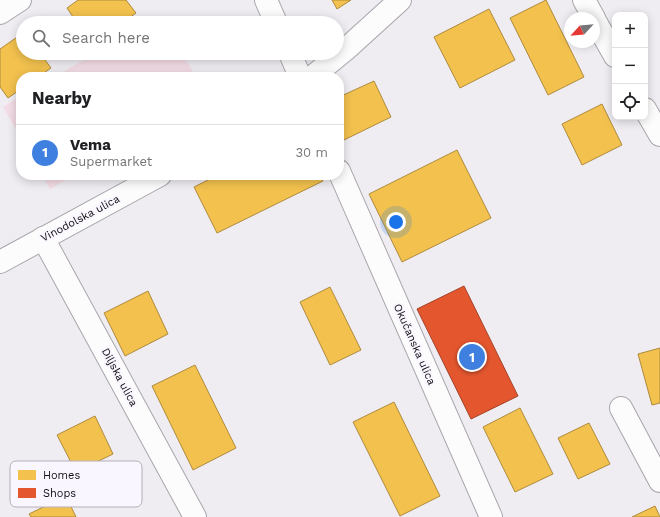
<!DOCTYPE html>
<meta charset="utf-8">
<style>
:root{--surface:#fff;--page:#f2f2f2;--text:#202124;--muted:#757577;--line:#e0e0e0;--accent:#2563eb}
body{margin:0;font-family:"Work Sans",sans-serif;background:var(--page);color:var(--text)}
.controls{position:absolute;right:12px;top:12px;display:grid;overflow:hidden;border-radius:8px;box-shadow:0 2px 10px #0003}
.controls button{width:36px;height:36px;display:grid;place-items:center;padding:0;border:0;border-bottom:1px solid var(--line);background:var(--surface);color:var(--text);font:20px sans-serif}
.compass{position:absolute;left:564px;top:12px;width:36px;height:36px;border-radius:50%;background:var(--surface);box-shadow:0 2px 10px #0003;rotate:244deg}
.you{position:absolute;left:396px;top:222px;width:14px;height:14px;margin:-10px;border:3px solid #fff;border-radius:50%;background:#1a73e8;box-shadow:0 0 0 6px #1a73e833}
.badge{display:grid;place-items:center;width:26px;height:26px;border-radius:50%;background:var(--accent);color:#fff;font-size:13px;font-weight:700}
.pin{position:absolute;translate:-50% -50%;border:2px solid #fff;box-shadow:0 1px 4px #0006}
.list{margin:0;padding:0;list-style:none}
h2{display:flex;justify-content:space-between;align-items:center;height:52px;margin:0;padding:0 16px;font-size:17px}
h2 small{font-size:13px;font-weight:400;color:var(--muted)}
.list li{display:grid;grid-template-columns:26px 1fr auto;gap:12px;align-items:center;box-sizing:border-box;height:56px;padding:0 16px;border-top:1px solid var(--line)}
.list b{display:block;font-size:15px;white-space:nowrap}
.list p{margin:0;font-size:13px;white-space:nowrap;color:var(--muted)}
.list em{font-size:13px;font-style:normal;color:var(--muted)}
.icon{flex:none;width:22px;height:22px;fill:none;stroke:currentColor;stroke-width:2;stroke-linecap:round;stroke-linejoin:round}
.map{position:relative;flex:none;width:660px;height:517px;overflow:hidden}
.search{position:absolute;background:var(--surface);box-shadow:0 2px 10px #0003;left:16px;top:16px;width:328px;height:44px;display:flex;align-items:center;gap:10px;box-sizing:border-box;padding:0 14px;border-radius:22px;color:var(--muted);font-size:15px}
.panel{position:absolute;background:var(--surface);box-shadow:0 2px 10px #0003;left:16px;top:72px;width:328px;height:108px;border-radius:16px}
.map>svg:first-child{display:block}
.green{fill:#f3dce5}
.homes{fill:#f2c14e;stroke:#ae8b3c}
.shops{fill:#e4572e;stroke:#a44126}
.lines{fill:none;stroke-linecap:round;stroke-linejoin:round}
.minor-casing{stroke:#a8a6aa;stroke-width:24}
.tertiary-casing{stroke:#a8a6aa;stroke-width:24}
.minor{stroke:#fdfcfd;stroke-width:22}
.tertiary{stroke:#fdfcfd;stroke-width:22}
.labels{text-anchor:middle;stroke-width:4;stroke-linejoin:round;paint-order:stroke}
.street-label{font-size:11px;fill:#100e12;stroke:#faf6ff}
.key{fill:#faf6ff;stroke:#b4b0b8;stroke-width:1}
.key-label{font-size:11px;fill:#100e12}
</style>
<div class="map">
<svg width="660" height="517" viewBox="0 0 660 517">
<rect width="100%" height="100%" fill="#efecf2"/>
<!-- green -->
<g class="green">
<path d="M96,53H182L196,77H54Z"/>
<path d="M21,96V138L3,107Z"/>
<path d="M42,175H75L50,189Z"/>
</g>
<!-- homes -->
<g class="homes">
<path d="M78,0H126L136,13L122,23H77L67,8Z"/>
<path d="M332,0H351L337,9Z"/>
<path d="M546,0L584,77L548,95L510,18Z"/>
<path d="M489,9L515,60L460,88L434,37Z"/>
<path d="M23,33V53H40L51,68L38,77H21V89L8,98L0,87V49Z"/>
<path d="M374,81L391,117L344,140L339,129V97Z"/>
<path d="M602,104L622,145L582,165L562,124Z"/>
<path d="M457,150L491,218L402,262L369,194Z"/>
<path d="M218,175H320L323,181L217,233L194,187Z"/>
<path d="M330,287L361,350L330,365L300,302Z"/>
<path d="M148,291L168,334L125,356L104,313Z"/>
<path d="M660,348V403L652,405L638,354Z"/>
<path d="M195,365L236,448L193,470L152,386Z"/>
<path d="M394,402L440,496L400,516L353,422Z"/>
<path d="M520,408L553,474L515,492L483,427Z"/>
<path d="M95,416L113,454L76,472L57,435Z"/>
<path d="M589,423L610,464L578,479L558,438Z"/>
<path d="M66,496L76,517H31L29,514Z"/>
<path d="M655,506L660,517H632Z"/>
</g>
<!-- shops -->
<path class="shops" d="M464,286L518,396L471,419L417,309Z"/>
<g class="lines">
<!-- minor casing -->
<g class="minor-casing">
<g id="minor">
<path d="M266,0L276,23"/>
<path d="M584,0L594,18"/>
<path d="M0,13L20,0"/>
<path d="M594,19L615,56"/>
<path d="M290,53L300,77"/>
<path d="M645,109L660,135"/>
<path d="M339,171L491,517"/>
<path d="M43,238L195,517"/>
<path d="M621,408L660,481"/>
</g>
</g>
<!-- tertiary casing -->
<g class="tertiary-casing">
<g id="tertiary">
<path d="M312,77L345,50L400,0"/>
<path d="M0,262L160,175"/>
</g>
</g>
<!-- minor -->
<use href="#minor" class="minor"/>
<!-- tertiary -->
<use href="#tertiary" class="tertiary"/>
</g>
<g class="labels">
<!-- street labels -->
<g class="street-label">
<text transform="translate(80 218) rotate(-28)" y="4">Vinodolska ulica</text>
<text transform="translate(415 344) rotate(66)" y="4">Okučanska ulica</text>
<text transform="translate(120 377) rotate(62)" y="4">Diljska ulica</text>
</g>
</g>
<!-- legend -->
<rect x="10" y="461" width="132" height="46" rx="6" class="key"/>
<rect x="18" y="470" width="18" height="10" fill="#f2c14e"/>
<rect x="18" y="488" width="18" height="10" fill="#e4572e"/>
<g class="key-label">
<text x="43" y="479">Homes</text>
<text x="43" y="497">Shops</text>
</g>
</svg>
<div class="controls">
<button>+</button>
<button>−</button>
<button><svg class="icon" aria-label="locate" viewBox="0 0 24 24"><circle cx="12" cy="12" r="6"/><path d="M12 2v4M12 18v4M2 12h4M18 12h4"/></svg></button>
</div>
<svg class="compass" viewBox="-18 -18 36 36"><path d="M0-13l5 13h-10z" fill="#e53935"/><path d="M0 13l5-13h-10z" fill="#757577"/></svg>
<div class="you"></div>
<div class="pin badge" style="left:472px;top:357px;background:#3f7fe0">1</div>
<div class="search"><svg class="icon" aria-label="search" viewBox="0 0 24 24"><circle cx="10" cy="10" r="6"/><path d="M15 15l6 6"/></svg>Search here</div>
<section class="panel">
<h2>Nearby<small></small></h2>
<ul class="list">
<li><span class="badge" style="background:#3f7fe0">1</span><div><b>Vema</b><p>Supermarket</p></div><em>30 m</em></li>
</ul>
</section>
</div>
